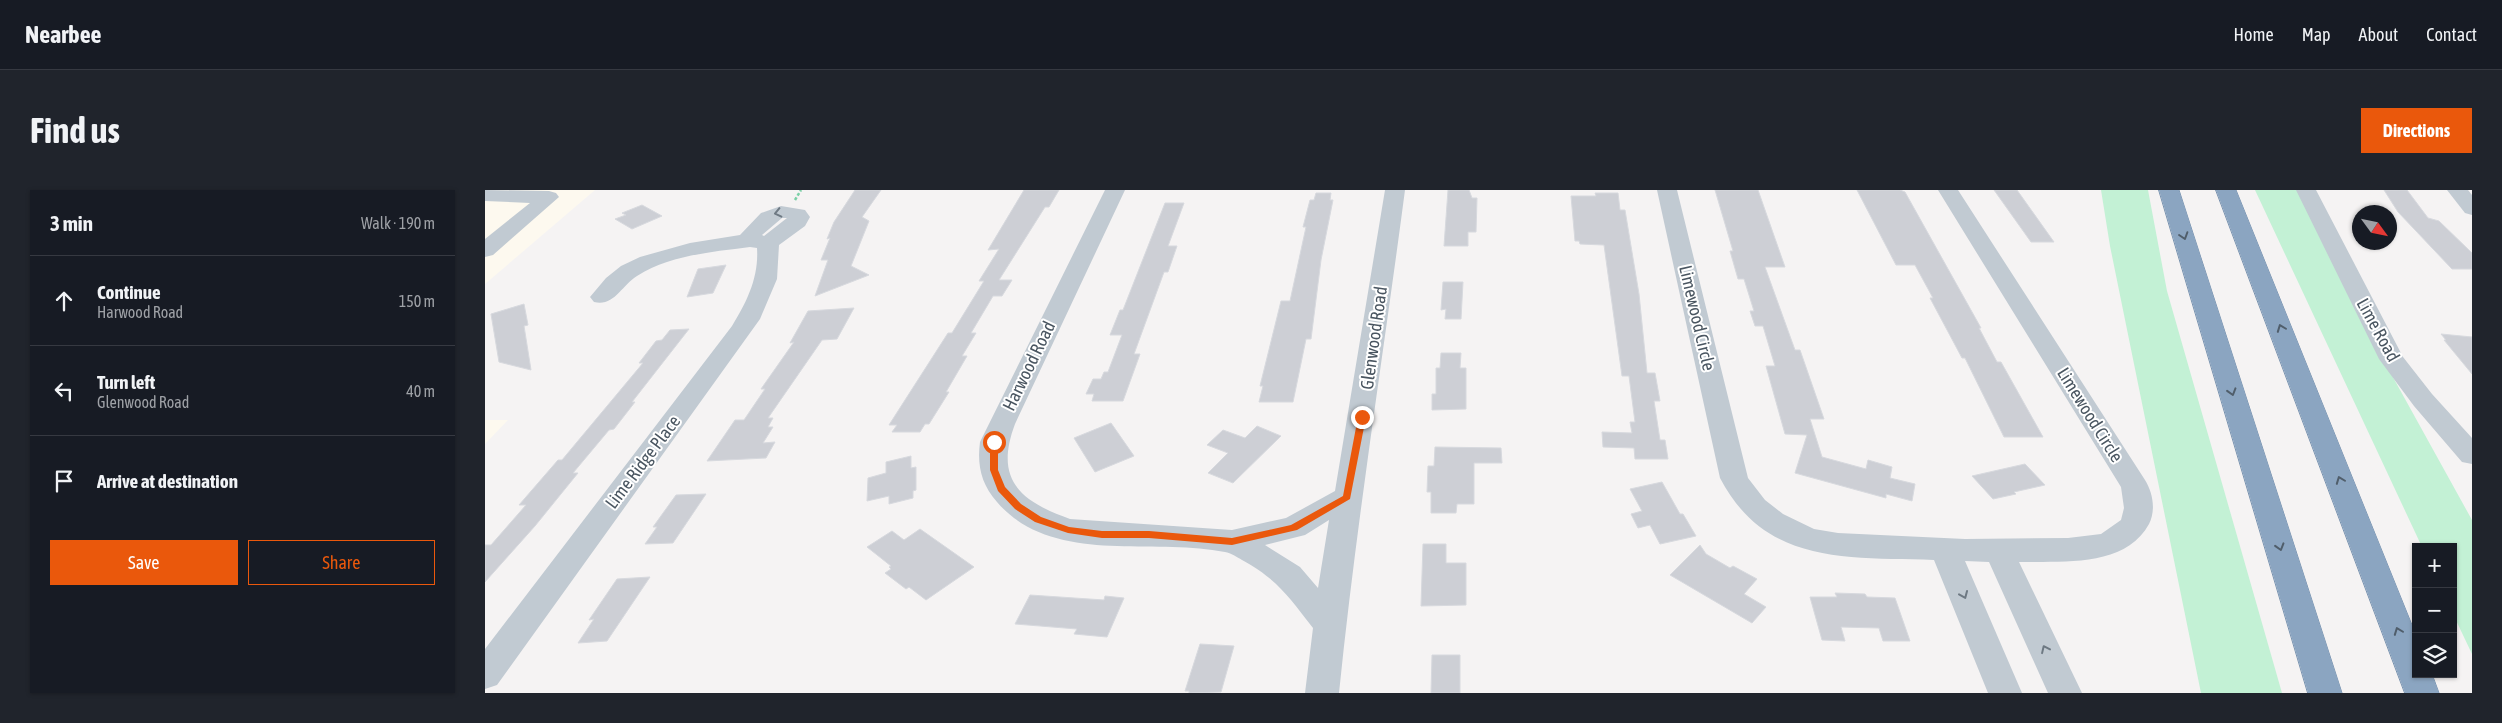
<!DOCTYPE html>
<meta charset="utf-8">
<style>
:root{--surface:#171b24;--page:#20242c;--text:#f1f3f6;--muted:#9ea1a6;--line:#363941;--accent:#ea580c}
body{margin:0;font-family:"Asap Condensed",sans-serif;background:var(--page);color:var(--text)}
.controls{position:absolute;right:15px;bottom:15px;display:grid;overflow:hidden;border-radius:0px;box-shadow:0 1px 4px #0004}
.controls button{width:45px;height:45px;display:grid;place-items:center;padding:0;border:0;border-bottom:1px solid var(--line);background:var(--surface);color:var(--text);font:25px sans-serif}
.compass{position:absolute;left:1867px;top:15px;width:45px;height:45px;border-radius:50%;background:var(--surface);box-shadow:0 1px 4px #0004;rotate:123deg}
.stop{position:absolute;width:15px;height:15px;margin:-11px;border:4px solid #ea580c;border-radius:50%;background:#fff}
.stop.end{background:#ea580c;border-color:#fff;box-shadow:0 1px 5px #0008}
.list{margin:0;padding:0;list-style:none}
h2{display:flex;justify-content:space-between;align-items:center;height:65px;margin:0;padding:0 20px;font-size:21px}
h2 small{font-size:16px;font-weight:400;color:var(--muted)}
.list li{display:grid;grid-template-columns:32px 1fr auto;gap:15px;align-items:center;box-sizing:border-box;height:90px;padding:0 20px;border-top:1px solid var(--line)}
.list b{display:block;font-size:19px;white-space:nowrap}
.list p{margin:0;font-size:16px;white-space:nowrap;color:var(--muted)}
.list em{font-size:16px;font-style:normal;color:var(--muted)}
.actions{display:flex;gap:10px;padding:15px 20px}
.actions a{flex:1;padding:11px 0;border:1px solid var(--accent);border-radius:0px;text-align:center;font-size:18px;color:var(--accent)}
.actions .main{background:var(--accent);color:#fff}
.icon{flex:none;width:28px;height:28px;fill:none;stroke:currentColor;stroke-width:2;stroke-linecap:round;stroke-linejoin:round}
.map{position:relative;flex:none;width:1987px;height:503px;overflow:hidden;border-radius:0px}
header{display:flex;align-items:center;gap:30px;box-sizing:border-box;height:70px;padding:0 25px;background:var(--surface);border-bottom:1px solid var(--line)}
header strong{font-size:24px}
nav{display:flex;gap:28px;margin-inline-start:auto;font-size:18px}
.intro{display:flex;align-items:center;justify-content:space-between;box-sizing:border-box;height:120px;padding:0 30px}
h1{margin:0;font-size:35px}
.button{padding:12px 22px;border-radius:0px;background:var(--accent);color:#fff;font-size:18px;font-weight:700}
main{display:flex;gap:30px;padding:0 30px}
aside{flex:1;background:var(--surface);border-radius:0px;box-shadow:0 1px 4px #0004}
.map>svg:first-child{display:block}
.commercial{fill:#fdf9ef}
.green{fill:#c3f1d5}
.building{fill:#cdcfd5;stroke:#d7d9de}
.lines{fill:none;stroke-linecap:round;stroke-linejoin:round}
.highway-casing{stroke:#7690ad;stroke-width:1}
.path{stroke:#7ad0a6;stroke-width:2.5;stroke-dasharray:3 2;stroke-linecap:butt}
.minor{fill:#c1cad2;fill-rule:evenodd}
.highway{fill:#8ba5c1;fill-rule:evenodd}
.oneway{stroke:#6e7983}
.oneway2{stroke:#505e6b}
.route{fill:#ea580c}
.labels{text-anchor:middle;stroke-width:4;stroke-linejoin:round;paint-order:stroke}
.street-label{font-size:18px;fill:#4a5661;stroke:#fff}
</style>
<header>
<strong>Nearbee</strong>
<nav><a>Home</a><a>Map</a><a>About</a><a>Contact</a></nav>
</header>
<div class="intro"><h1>Find us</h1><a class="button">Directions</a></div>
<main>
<aside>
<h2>3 min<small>Walk · 190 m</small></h2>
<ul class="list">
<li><svg class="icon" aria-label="ahead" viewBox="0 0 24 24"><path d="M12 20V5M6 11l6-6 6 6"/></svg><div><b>Continue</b><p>Harwood Road</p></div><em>150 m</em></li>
<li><svg class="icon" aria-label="left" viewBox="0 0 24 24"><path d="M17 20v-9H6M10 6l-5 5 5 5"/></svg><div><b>Turn left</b><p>Glenwood Road</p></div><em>40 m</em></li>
<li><svg class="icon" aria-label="arrive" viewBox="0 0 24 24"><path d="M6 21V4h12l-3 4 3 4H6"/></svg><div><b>Arrive at destination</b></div></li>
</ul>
<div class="actions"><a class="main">Save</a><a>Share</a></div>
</aside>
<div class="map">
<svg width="1987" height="503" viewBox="0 0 1987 503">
<rect width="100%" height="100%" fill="#f5f3f3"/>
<!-- commercial -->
<g class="commercial">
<path d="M0,0H110L0,94Z"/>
<path d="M0,230H23L0,254Z"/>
</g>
<!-- green -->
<g class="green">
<path d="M1616,0H1663L1682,101L1797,503H1716L1625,56Z"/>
<path d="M1770,0H1812L1899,171L1987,330V464L1968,424V357H1937Z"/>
</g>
<!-- building -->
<g class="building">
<path d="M370,0H396L377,27L384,31L366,76L384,85L330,106L343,70H336L345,48L342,49L349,32Z"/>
<path d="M539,0H574L564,17H560L514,90H527L517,106H508L486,143H491L477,166H482L461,202H464L444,234H440L435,242H407L412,235H404L463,143H467L499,91H494L514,59L503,60Z"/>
<path d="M963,0H984L987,8H992L991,42H983V56H959Z"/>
<path d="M1230,0H1273L1300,77H1280L1310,160H1315L1339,229H1325L1337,267L1381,279L1383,270L1407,277L1405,288L1430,294L1427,311L1401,304V308L1310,283L1322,245L1300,244L1281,176H1290L1278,136H1270L1265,121H1269L1259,89H1253L1245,61H1248Z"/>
<path d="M1372,0H1415L1420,2L1496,138H1494L1512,172H1516L1558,247H1519L1480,168H1477L1445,108H1448L1430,75H1411Z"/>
<path d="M1509,0H1532L1569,52H1546Z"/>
<path d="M1899,0H1922L1943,28L1954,31L1987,63V79H1967L1913,22Z"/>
<path d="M831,3H846L845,10H848L836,70L826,149H821L808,212H774L778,196H775L796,111H805L821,37H818L825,10H829Z"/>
<path d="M1110,3H1133L1135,20H1140L1154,104L1162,183H1170L1175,211H1169L1175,250H1180L1183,269H1150L1149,258L1118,257L1117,242L1147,243L1145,232H1150L1144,186H1137L1119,55L1095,54L1094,51H1090L1086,6H1111Z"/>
<path d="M680,13H699L683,56H692L683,82H679L649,164H655L638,211H607L609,204H601L608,189H616L619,182H623L637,145H625L635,120H638Z"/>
<path d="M157,15L177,26L147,39L130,29L141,25L137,23Z"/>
<path d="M241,75L228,103L202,107L213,79Z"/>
<path d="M958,92H978L976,129H960L961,119L956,120Z"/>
<path d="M39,114L43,135L39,136L46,180L14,172L6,124Z"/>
<path d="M369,118L352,149L337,150L283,228H288L283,237H288L278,253L290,252L281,268L222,271L250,230H259L280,199H276L309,152L305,153L323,121Z"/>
<path d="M204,139L147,212H150L129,239L124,240L88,283H93L50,336L0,392V355H6L41,315H34L73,270H77L158,173H154L171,151L177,150L185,140Z"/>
<path d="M1956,144L1987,147V184L1959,150H1961Z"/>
<path d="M956,163H976L975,178H981V219L947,220V204H951V178H955Z"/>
<path d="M626,233L649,266L610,282L589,248Z"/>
<path d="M772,236L796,246L748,293L723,283L743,263L722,255L738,240L760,248Z"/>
<path d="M950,257L1016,258L1017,273H989V314H972L971,323H946V302H942L943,276H949Z"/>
<path d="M426,266V278L431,277V300L428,301V308L404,314V306L382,311L383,288L401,283V272Z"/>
<path d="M1540,274L1560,295L1529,302L1531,304L1508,309L1487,286Z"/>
<path d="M1177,292L1195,324H1198L1211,346L1175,354L1165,335L1153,338L1146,324L1157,321L1145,299Z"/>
<path d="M221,304L188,353L160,354L172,337H168L191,305Z"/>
<path d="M435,339L489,377L441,410L424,397L421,399L400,383L406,379L404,377L406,376L382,357L407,341L419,350Z"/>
<path d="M938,354H961V373H981V415L936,416Z"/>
<path d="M1215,355L1221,364L1245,378L1248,376L1272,389L1259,404L1281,417L1267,433L1185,385Z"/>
<path d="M165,387L122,451L93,453L109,429L104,430L132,389Z"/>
<path d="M1350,403L1380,404L1382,407L1410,408L1425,451H1398L1394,438L1356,437L1360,451L1337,450L1325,407H1352Z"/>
<path d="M545,405L619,410L620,406L639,408L622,447L589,444L592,439L530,434Z"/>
<path d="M715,454L749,456L736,502L704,503V501H700Z"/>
<path d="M947,465H975V503H946Z"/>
</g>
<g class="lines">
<!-- highway casing -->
<g class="highway-casing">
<g id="highway">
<path d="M1674,0H1694L1857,503H1823Z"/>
<path d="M1731,0H1751L1931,445V484H1947L1954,503H1920Z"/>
</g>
</g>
<!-- path -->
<path class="path" d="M310,10L316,0"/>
<!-- minor -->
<g class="minor">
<path d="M0,0L64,1L71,3L74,7L8,65L0,67V49L45,13L0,11Z"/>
<path d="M620,0H640L530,234C509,290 535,311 585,329L747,340L801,328L850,301L900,0H920C898,168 871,335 854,503H820L828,438C804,407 792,389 757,370C752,367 746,363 740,362C667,347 567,376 512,312C496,294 492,275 495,252ZM844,330L833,398L815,377L780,355L820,345Z"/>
<path d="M1172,0H1192L1263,288L1280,310L1298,324L1329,339L1353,343L1480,349L1583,348L1616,344L1636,330L1639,318L1636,297L1453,0H1473L1660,290C1668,303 1671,320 1664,334C1640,378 1577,371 1534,372L1597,503H1563L1504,372L1480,371L1537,503H1503L1449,370C1363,367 1281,376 1235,288Z"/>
<path d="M1811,0H1831L1918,167L1947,204L1987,248V274L1977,272L1929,216L1894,169Z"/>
<path d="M1962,0H1983L1987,5V25L1980,23Z"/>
<path d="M296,16L320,20L325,27L320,36L294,55L292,89L275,129L12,495L0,499V459L247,136C262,112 274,87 272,58L265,57C227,62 185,65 152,86C136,96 129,117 109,112L105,107L121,88L136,76L155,67L205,53L255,45L276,23ZM297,28H302L279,46L277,45Z"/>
</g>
<!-- highway -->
<use href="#highway" class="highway"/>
</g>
<!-- one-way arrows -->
<defs><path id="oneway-chevron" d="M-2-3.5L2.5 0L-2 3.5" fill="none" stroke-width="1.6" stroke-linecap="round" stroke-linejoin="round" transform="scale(1.25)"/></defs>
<g class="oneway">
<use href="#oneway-chevron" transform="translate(293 23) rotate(167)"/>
<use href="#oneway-chevron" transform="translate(1479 405) rotate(67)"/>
<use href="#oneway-chevron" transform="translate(1560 459) rotate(-115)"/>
</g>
<g class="oneway2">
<use href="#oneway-chevron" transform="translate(1699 46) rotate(72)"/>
<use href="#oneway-chevron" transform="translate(1796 138) rotate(-111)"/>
<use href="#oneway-chevron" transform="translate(1747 202) rotate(73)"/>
<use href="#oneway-chevron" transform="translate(1855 290) rotate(-111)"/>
<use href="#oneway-chevron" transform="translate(1795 357) rotate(73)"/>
<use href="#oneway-chevron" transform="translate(1913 441) rotate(-111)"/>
</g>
<!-- route -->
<path class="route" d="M877,224L881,227L865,309L812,340L747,355L664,348H617L583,343L550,332L530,319L513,301L505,280V252L509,250L513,252V280L520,297L536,314L556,327L584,337L617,341H664L747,348L806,335L858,306L873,227Z"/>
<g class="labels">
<!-- street labels -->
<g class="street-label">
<text transform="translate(1212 128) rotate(77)" y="6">Limewood Circle</text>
<text transform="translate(1893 140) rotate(61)" y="6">Lime Road</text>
<text transform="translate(889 148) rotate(-82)" y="6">Glenwood Road</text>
<text transform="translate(544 176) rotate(-64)" y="6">Harwood Road</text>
<text transform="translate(1605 225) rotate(58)" y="6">Limewood Circle</text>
<text transform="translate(158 272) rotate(-53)" y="6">Lime Ridge Place</text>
</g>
</g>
</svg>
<div class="controls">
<button>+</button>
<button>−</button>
<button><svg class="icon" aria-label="layers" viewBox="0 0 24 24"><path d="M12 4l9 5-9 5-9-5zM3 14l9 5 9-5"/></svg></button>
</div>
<svg class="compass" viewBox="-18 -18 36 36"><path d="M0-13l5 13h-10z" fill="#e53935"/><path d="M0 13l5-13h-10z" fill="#9ea1a6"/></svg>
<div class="stop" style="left:509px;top:252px"></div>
<div class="stop end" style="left:877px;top:227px"></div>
</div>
</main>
